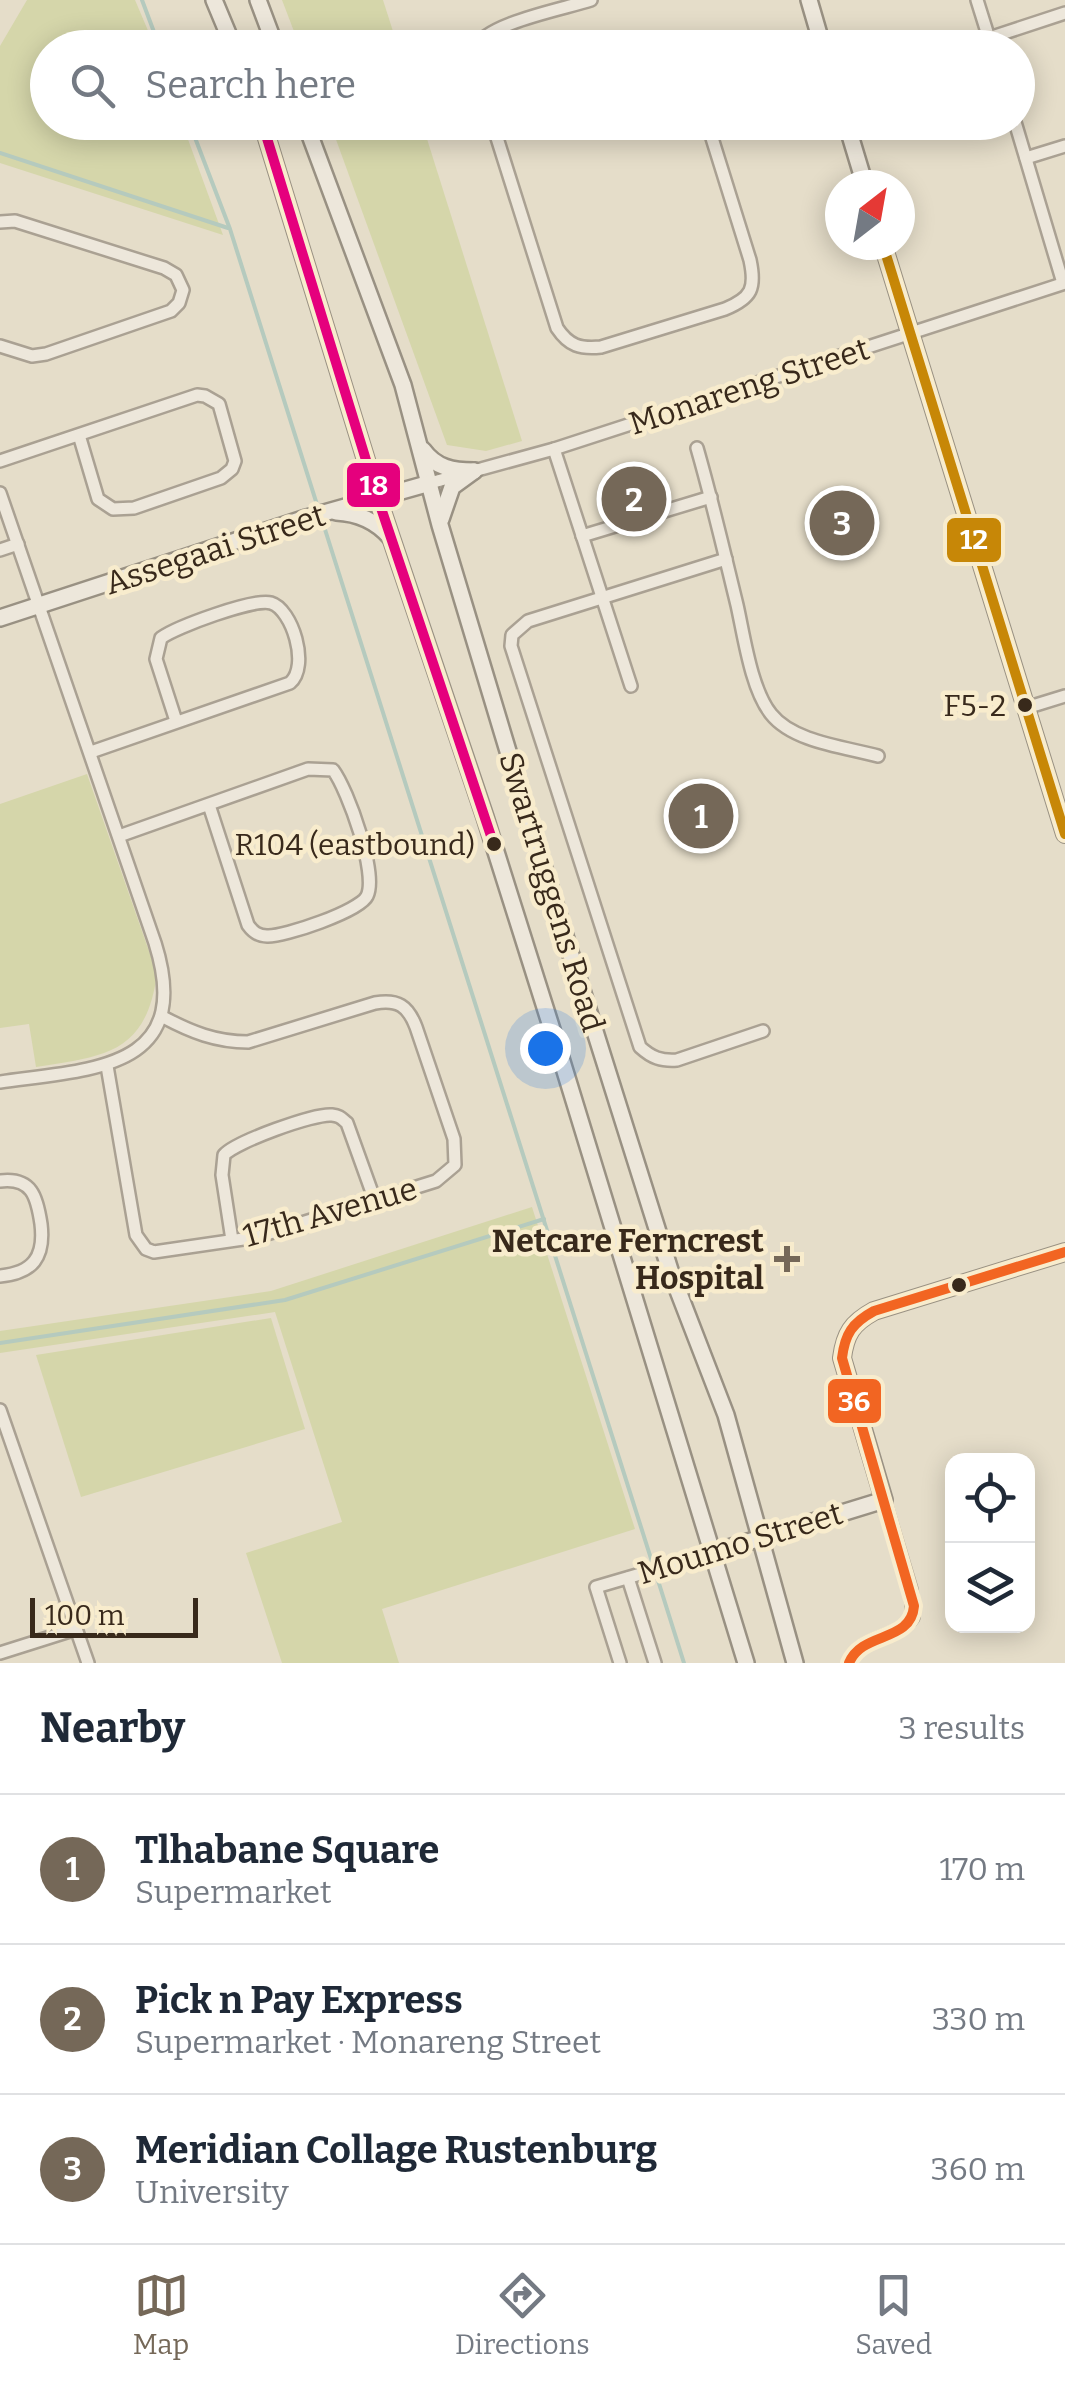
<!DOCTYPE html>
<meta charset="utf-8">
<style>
:root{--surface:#fff;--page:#f6f6f7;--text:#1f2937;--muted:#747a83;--line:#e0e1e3;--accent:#756858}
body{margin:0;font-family:Bitter,serif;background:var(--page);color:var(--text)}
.controls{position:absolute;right:30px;bottom:30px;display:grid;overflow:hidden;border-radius:20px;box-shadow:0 5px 25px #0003}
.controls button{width:90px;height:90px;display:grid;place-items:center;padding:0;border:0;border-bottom:2px solid var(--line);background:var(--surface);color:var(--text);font:50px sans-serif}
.compass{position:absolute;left:825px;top:170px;width:90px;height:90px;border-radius:50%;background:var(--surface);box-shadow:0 5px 25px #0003;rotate:31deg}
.scale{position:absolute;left:30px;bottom:25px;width:168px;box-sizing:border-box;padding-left:10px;border:5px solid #38291b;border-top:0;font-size:28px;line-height:35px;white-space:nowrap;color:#38291b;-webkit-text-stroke:8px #f8eccd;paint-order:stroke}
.you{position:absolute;left:545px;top:1048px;width:35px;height:35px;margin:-25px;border:8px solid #fff;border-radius:50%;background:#1a73e8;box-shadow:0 0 0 15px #1a73e833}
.badge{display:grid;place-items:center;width:65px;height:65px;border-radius:50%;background:var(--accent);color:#fff;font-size:32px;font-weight:700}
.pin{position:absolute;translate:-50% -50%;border:5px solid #fff;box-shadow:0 2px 10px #0006}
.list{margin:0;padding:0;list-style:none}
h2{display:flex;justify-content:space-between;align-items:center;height:130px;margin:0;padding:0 40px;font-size:42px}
h2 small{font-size:32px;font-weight:400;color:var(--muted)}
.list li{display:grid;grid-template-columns:65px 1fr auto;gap:30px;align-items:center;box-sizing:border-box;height:150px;padding:0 40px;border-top:2px solid var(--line)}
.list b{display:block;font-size:38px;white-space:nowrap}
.list p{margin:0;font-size:32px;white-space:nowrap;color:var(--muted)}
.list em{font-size:32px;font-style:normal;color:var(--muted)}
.icon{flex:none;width:55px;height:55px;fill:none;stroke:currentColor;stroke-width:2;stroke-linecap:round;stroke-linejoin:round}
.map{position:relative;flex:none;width:1065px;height:1663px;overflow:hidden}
.search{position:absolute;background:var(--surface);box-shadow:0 5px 25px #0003;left:30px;right:30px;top:30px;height:110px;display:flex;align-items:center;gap:25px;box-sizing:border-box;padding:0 35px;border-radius:55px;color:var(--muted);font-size:38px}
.sheet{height:580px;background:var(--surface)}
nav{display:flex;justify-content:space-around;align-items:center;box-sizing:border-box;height:140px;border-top:2px solid var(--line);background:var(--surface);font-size:28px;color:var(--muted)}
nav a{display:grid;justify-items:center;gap:5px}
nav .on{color:var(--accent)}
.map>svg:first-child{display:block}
.green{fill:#d5d6aa}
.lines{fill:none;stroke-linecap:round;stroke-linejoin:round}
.stream{stroke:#b5cabe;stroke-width:4}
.street-casing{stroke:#aaa193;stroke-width:16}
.secondary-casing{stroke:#999183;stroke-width:20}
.street{stroke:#ede7db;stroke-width:11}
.secondary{stroke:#ede7db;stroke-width:15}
.bus-1-casing{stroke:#f8eccd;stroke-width:18}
.bus-2-casing{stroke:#f8eccd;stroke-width:18}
.bus-3-casing{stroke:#f8eccd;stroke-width:18}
.bus-1{stroke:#c78707;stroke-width:10}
.bus-2{stroke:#f26522;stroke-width:10}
.bus-3{stroke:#e5007d;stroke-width:10}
.bus-dot{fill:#38291b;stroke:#f8eccd;stroke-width:4}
.poi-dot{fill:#756858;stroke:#f8eccd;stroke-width:4}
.labels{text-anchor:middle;stroke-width:9;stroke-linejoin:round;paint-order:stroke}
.bus-label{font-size:30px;fill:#38291b;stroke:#f8eccd;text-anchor:end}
.street-label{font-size:32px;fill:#38291b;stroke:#f8eccd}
.poi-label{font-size:32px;font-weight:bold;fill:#38291b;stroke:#f8eccd;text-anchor:end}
.line-badge{stroke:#f8eccd;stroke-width:4}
.badge-label{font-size:28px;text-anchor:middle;font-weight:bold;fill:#fff}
</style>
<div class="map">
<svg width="1065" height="1663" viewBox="0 0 1065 1663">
<rect width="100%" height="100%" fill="#e5ddc9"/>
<!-- green -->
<g class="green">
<path d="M27,0H135L155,47L48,48V122L182,123L223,235L0,163V46Z"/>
<path d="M282,0H383L398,47H300Z"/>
<path d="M330,123H422L522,441L486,451L447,445Z"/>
<path d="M87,774L157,974C146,1054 105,1056 36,1067L29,1024L0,1028V804Z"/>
<path d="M532,1207L635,1529L382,1609L399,1663H282L246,1553L342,1522L275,1312L0,1353V1331L271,1291Z"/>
<path d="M271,1318L305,1429L81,1497L36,1355Z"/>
</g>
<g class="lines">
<!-- stream -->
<g class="stream">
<path d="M142,0L160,48"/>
<path d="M189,122L230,229L319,511"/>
<path d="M0,153L228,228"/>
<path d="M322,520L653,1565"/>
<path d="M0,1343L285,1300L544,1219"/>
<path d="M656,1574L684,1663"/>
</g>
<!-- street casing -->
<g class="street-casing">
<g id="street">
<path d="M977,0L992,48"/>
<path d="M989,38L1065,13"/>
<path d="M475,48C486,23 564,9 591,0"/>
<path d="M492,122L557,328C569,346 580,349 601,347L725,309C752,298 756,288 750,260L707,122"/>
<path d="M1015,122L1063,283"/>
<path d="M1026,158L1065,146"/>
<path d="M0,222L15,221L164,268L176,275L183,290L179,303L171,311L46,354L32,356L0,346"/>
<path d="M697,448C712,500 724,552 737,605C744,636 751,689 771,714C793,742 845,747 878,756"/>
<path d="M554,449L631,686"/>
<path d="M0,461L197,395L205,396L219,404L235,461L232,469L221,478L134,508L113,509L98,499L79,435"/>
<path d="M430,483L554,449L1065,283"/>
<path d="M0,493L155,943C195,1070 92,1069 0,1082"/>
<path d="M582,536L711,497"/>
<path d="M0,550L18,544"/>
<path d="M726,559L528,621L512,635L511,646L640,1047C652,1058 661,1061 677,1060L763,1031"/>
<path d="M1026,708L1065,696"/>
<path d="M91,752L290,683C310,666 292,609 271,603C254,598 176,627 161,638L156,659L176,721"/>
<path d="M119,836L308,769L333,770C348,790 378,874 367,896C360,911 284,937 267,936C258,936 253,932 248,925L209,805"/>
<path d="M107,1066L136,1235L146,1249L154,1252L257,1237L436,1181L455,1165L454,1139L416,1027C408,1006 398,999 375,1003L248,1042C216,1042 191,1032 163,1017"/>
<path d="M0,1181C32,1177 37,1197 41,1224C45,1257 33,1273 0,1276"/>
<path d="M232,1240L222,1175L224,1155C235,1142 315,1113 332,1115C340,1116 341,1118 347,1123L374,1198"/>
<path d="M0,1410L88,1663"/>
<path d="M628,1578L655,1663"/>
<path d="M0,1653L76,1629"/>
<path d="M620,1663L596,1587L712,1553"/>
<path d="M849,1663C860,1634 897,1641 913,1617L911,1590L884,1500"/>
</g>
</g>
<!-- secondary casing -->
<g class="secondary-casing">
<g id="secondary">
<path d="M214,0L234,48"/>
<path d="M258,0L276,48"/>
<path d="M809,0L823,48"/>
<path d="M262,122L378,499L485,817L561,1058L746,1663"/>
<path d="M305,122L403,385L440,525L532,831L670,1270L726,1415L795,1663"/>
<path d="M846,122L865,185"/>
<path d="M883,245L1065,834"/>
<path d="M423,450C436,468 453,471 474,471"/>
<path d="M336,512C358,513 376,521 390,537"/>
<path d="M441,519L452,487L474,471"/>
<path d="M0,618L306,518L430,483"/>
<path d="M712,1553L884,1500L842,1358C845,1334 852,1323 874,1311L1065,1252"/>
</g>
</g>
<!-- street -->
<use href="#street" class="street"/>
<!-- secondary -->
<use href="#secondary" class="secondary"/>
<!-- bus-1 casing -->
<g class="bus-1-casing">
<path id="bus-1" d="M883,245L1065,834"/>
</g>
<!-- bus-2 casing -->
<g class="bus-2-casing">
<path id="bus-2" d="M849,1663C862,1631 911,1643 914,1606L842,1358C845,1334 852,1323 874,1311L1065,1252"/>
</g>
<!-- bus-3 casing -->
<g class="bus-3-casing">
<path id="bus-3" d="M262,122L378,499L494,845"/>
</g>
<!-- bus-1 -->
<use href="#bus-1" class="bus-1"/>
<!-- bus-2 -->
<use href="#bus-2" class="bus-2"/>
<!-- bus-3 -->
<use href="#bus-3" class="bus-3"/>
</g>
<!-- markers -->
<g class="bus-dot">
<circle cx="1025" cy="705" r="9"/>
<circle cx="494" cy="844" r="9"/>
<circle cx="959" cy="1285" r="9"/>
</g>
<path class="poi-dot" d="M782 1244h10v10h10v10h-10v10h-10v-10h-10v-10h10z"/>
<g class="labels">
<!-- bus labels -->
<g class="bus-label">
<text x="1006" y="716">F5-2</text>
<text x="475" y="855">R104 (eastbound)</text>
</g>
<!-- street labels -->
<g class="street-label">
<text transform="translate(749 386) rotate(-18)" y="11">Monareng Street</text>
<text transform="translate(215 549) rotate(-18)" y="11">Assegaai Street</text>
<text transform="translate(552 892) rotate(73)" y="11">Swartruggens Road</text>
<text transform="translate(330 1212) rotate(-16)" y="11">17th Avenue</text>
<text transform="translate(740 1543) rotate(-17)" y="11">Moumo Street</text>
</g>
<!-- poi labels -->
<g class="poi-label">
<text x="764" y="1252">Netcare Ferncrest<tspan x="764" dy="37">Hospital</tspan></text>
</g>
</g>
<g class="line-badge">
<rect x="345" y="461" width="57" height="48" rx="10" fill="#e5007d"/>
<rect x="945" y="516" width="58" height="48" rx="10" fill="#c78707"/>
<rect x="826" y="1377" width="57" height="48" rx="10" fill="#f26522"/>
</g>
<g class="badge-label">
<text x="374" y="495">18</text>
<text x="974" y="549">12</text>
<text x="854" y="1411">36</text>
</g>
</svg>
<div class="controls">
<button><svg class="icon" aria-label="locate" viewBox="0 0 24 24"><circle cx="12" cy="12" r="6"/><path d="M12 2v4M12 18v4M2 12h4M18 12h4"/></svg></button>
<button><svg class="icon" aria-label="layers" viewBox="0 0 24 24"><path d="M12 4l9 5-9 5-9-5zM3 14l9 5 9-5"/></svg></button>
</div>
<svg class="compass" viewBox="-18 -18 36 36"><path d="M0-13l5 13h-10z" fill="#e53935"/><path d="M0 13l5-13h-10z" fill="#747a83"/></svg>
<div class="scale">100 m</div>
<div class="you"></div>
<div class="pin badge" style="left:701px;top:816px">1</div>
<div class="pin badge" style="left:634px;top:499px">2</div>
<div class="pin badge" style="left:842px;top:523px">3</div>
<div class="search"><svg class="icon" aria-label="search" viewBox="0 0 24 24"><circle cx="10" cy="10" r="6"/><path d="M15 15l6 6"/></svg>Search here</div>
</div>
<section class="sheet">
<h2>Nearby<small>3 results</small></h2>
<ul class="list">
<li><span class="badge">1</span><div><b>Tlhabane Square</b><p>Supermarket</p></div><em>170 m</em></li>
<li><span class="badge">2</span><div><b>Pick n Pay Express</b><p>Supermarket · Monareng Street</p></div><em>330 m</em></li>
<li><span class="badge">3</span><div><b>Meridian Collage Rustenburg</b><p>University</p></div><em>360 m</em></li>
</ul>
</section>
<nav>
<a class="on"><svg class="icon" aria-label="map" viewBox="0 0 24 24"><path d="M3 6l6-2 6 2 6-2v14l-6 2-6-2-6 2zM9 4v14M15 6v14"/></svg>Map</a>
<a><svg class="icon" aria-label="directions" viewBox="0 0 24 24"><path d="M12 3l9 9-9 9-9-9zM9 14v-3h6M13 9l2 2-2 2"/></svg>Directions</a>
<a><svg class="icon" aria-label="saved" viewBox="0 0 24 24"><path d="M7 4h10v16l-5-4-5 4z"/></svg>Saved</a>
</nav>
